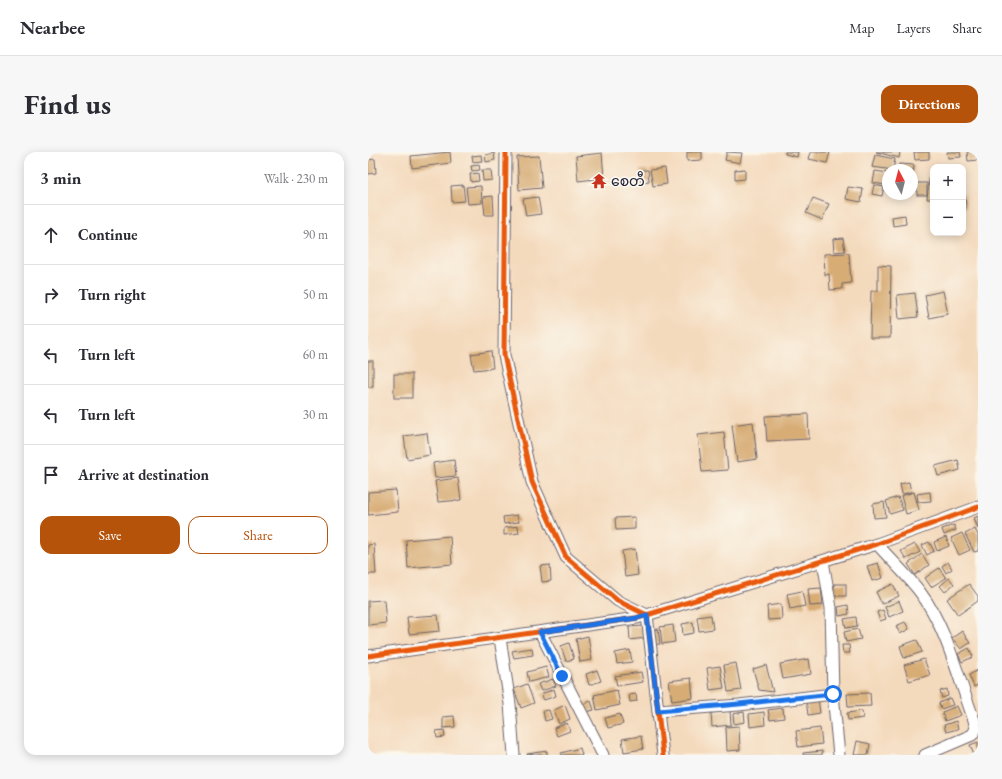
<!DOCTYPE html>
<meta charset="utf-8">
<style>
:root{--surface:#fff;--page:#f7f7f7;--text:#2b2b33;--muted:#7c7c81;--line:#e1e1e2;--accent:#b45309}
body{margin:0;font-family:"EB Garamond","Noto Sans Myanmar",serif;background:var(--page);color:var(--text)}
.controls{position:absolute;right:12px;top:12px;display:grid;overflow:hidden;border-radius:8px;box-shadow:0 2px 10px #0003}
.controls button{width:36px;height:36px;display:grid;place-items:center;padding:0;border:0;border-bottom:1px solid var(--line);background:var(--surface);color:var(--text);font:20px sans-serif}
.compass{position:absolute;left:514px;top:12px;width:36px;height:36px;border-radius:50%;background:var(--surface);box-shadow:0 2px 10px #0003;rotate:353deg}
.stop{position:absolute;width:12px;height:12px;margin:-9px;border:3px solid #1a73e8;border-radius:50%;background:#fff}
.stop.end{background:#1a73e8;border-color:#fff;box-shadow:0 1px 4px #0008}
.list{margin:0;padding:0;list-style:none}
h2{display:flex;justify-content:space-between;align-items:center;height:52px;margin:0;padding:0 16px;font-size:17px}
h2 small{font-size:13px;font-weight:400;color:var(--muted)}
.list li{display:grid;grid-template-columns:26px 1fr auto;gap:12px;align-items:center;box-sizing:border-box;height:60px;padding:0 16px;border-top:1px solid var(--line)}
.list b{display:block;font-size:15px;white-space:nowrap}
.list em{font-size:13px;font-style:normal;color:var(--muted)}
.actions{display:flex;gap:8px;padding:12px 16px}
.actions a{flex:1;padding:9px 0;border:1px solid var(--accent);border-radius:12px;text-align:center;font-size:14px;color:var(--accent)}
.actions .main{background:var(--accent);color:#fff}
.icon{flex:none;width:22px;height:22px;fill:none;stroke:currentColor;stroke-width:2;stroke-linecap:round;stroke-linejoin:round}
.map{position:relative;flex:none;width:610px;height:603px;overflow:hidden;border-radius:12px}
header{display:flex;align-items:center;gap:24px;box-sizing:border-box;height:56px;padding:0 20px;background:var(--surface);border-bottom:1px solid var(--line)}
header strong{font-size:19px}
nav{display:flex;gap:22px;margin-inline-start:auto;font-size:14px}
.intro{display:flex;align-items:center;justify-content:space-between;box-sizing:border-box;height:96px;padding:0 24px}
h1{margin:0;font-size:28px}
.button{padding:10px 18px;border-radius:12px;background:var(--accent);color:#fff;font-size:14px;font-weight:700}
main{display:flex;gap:24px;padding:0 24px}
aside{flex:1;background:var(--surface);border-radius:12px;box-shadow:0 2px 10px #0003}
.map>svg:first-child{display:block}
.building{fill:#d7ac75}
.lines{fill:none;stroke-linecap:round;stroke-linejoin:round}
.minor-casing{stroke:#6c6268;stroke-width:13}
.minor{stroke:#fff;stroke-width:11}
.cycleway-casing{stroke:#fbf7ec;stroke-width:8}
.cycleway{stroke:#e8590c;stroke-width:5}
.route{stroke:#1a73e8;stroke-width:5}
.labels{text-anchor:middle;stroke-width:3.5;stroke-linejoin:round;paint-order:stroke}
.poi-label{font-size:14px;fill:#22223b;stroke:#fbf7ec;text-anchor:start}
</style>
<header>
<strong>Nearbee</strong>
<nav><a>Map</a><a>Layers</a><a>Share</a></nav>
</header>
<div class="intro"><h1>Find us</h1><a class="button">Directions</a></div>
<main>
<aside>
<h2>3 min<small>Walk · 230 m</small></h2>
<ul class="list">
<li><svg class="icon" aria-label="ahead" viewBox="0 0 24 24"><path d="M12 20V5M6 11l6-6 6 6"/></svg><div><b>Continue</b></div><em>90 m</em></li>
<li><svg class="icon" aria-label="right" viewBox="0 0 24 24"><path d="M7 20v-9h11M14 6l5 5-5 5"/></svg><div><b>Turn right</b></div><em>50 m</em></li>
<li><svg class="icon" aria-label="left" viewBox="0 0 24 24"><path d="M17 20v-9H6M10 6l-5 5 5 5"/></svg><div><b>Turn left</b></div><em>60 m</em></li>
<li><svg class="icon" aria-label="left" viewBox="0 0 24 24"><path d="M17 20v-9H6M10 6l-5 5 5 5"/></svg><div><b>Turn left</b></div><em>30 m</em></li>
<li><svg class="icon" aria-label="arrive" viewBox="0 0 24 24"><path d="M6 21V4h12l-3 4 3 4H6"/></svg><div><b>Arrive at destination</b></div></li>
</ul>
<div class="actions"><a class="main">Save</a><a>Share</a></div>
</aside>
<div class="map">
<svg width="610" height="603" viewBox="0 0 610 603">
<rect width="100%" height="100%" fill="#fbf7ec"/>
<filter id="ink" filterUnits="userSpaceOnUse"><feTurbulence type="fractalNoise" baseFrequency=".025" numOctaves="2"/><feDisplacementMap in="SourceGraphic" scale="8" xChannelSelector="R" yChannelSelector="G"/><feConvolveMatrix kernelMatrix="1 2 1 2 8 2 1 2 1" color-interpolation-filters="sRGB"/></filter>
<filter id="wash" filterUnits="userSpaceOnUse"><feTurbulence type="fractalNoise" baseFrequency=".012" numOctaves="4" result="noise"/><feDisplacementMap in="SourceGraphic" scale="16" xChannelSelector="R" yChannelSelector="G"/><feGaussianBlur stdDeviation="0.9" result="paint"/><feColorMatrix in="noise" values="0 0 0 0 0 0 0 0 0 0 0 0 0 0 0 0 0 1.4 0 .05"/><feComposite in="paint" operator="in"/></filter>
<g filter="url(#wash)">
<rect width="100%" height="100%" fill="#f4dabd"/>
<g id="blocks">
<!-- building -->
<g class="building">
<path d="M82,0L83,11L44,16L43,4Z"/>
<path d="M319,0H334V8L319,9Z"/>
<path d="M359,0L374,1L372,11L357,8Z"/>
<path d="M417,0H430L429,5L417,2Z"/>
<path d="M443,0H462L459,11L441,7Z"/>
<path d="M508,0H532L531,6Z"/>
<path d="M546,0H561V7L547,8Z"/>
<path d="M579,0H592L593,5L580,6Z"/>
<path d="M599,0H610V8L600,9Z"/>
<path d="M126,1L127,8L118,10L117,3Z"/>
<path d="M234,1L236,26L210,29L208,4Z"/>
<path d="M113,3L114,9L105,10L104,4Z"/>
<path d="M507,3L527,7L525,18L504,15Z"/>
<path d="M171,4L174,36L151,38L149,5Z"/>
<path d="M7,7L8,21L0,22V8Z"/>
<path d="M531,12L546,13L545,24L544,18H530Z"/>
<path d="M111,13L112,18L104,19L103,14Z"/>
<path d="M297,16L299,32L285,34L282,18Z"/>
<path d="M377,17V27L367,28V18Z"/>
<path d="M114,18H123L124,28L115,29Z"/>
<path d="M272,18H280L281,29L273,30Z"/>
<path d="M507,19L520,21L518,33L505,31Z"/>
<path d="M562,20L565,21V47H559Z"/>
<path d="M110,21L111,29L103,30L102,22Z"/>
<rect x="549" y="31" width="10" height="12"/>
<path d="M95,33L97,49L84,50L83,34Z"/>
<path d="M506,33L516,35L514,44L504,42Z"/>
<path d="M113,34L114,51L100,52L98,35Z"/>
<path d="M480,35L495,37L493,50L478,47Z"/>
<path d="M595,43H597L598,56H595Z"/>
<path d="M125,44L126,63H117L115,45Z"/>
<path d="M170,45L173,62L158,64L155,47Z"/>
<path d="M445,46L461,52L454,68L438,61Z"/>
<path d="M537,63L538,72L525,74L524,65Z"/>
<path d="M475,86L477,99L466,100L465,87Z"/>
<path d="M481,101L483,131L474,132V137L462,138L461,122L457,123L456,102Z"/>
<path d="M510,113L523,114L522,186H502L503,139H510Z"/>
<path d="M575,139L580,162L561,166L557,143Z"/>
<path d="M547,141L550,165L531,167L529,143Z"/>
<path d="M123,199L125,216L106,218L103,202Z"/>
<rect x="0" y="209" width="5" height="26"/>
<rect x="26" y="222" width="18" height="24"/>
<path d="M440,262L441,287L399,289L397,264Z"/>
<path d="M385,270L389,307L369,310L364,273Z"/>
<path d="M356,280L360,318L334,320L330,283Z"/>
<path d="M59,281L62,303L39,307L36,284Z"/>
<path d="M86,308L88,324L67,326L65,311Z"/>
<path d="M590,308L592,318L570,324L567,314Z"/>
<path d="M90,326L93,348L70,350L67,329Z"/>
<path d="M541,330L543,340L534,342L532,332Z"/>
<path d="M28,338L30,360L0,363V340Z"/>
<path d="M546,340L551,358L538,362L533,344Z"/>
<path d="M562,340L563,349L550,350L549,342Z"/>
<path d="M530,345L535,358L522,362L518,349Z"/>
<path d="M516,350L518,365L506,366L505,352Z"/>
<path d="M149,363L151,370L136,372L135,365Z"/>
<path d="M610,364V377L606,366Z"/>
<path d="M267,365V377L248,378L247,366Z"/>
<path d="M586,373L588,378L576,383L574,377Z"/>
<path d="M150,374L151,381L136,383V376Z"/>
<path d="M607,377L610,383V399L606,400L597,382Z"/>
<path d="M594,381L602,398L591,403L583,386Z"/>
<path d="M82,384L84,412L40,416L38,388Z"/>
<path d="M578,385L581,394L569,399L566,390Z"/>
<path d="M561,390L566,399L559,403L554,393Z"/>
<path d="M6,392L8,422H0V393Z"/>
<path d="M547,392L552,400L538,407L533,399Z"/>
<path d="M267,397L270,423L257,425L254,399Z"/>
<path d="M554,402L561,413L547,423L540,412Z"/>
<path d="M580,410L584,417L578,421L574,414Z"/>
<path d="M510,411L515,426L504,429L499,414Z"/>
<path d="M182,413L183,429L174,430L172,414Z"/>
<path d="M571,416L578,426L563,435L557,426Z"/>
<path d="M581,426L586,432L577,440L572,434Z"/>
<rect x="466" y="432" width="12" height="12"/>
<path d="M525,432L531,444L514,452L508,440Z"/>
<path d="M601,432L610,444V449L590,463L579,447Z"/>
<path d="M453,436L455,453L442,454L440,437Z"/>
<path d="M434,439L437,454L422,457L419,442Z"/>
<path d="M16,448L18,471L0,473V449Z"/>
<path d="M531,449L535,459L521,465L517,455Z"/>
<path d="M413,452L414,467L400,468L399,454Z"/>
<path d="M480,453L481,462L471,464L470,455Z"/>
<path d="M515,458L518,467L512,469L509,460Z"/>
<path d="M70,463L72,479L41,482L39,465Z"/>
<path d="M343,463L345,477L331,479L329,465Z"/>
<path d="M488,465L489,474L478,476L476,467Z"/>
<path d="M325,470L326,481L315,483L314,472Z"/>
<path d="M537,470L541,477L532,482L528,474Z"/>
<path d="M305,473L307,490L294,492L292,475Z"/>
<path d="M276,474L277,486L262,488L261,475Z"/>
<path d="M290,477L292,492L283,493L281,478Z"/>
<path d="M490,477L493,487L478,490L476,480Z"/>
<path d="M594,479L602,491L593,497L584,486Z"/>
<path d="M220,484L224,508L212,510L208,487Z"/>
<path d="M549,488L554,500L536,506L532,494Z"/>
<path d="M201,491L206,507L198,509L193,494Z"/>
<path d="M474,493H481L482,501H475Z"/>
<path d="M164,496L165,503L146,506L144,499Z"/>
<path d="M601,496L605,505L594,510L590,502Z"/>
<path d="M262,498L264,510L249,512L247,501Z"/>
<path d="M441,507L443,522L415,527L412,512Z"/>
<path d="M556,507L562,523L541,529L536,513Z"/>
<path d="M368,511L373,538L360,540L356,513Z"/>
<path d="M398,513L405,540L391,538L385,517Z"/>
<path d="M352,514L356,536L342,538L339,516Z"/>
<path d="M178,515L181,525L161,530L159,520Z"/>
<path d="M229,518L233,529L221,533L218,522Z"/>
<path d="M610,518V533L606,535L601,523Z"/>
<path d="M273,520L275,530L249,534L247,524Z"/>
<path d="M323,526L325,546L304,549L301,529Z"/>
<path d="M185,527L188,534L173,539L170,532Z"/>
<path d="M159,532L166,551L153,556L146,537Z"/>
<path d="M186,537L188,544L176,548L173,542Z"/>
<path d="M579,537L580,544L574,546L572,539Z"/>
<path d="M249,538L252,553L229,558L226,543Z"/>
<path d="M502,541L503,554L480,555L479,542Z"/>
<path d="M268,542L269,549L262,550L261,543Z"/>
<path d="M450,546L452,561L440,563L438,548Z"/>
<path d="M582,546L585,553L573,557L571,551Z"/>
<path d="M223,549L226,558L217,560L215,552Z"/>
<path d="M197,553L202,567L191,572L186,558Z"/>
<path d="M589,554L593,563L577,569L574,560Z"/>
<path d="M415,556L416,566L402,568L400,558Z"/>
<path d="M181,558L184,567L177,569L175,559Z"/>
<path d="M362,559L363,573L344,575L343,561Z"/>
<path d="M494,559L495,566L480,568L479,561Z"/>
<path d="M376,560L377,570L366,572L365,562Z"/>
<path d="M396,560L397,573L382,575L381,562Z"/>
<path d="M252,562L255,572L240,576L237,566Z"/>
<path d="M86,564L87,575L75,576V565Z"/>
<path d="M588,569L590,577L578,580L576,573Z"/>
<path d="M199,571L202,579L189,584L186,576Z"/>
<path d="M371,574L372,598L359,599L358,575Z"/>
<path d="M452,576L454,592L430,595L428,579Z"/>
<path d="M76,578L77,585L69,586L68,579Z"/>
<path d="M273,584L275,597L256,600L254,587Z"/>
<path d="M489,589L502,592L500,603H486Z"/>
<path d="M610,590V603H606L602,593Z"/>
<path d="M212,596L214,603H194L193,601Z"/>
<path d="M179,599V603H159V602Z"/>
<path d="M454,599V603H435V601Z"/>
</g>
</g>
</g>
<g filter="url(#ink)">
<use href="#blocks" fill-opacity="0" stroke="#6c6268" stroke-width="1"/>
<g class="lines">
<!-- minor casing -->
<g class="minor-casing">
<g id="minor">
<path d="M138,0L136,203L164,330L198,405L250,449L279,463L295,603"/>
<path d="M509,392C523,408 539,423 552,440C578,474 591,528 606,568L608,577L604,583L557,603"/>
<path d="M455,409L463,456L465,542L471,603"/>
<path d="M172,480L235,603"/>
<path d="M132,486L142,552L146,603"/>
<path d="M0,504L269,466L509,392L610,355"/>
<path d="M290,559L371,553L465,542"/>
</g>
</g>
<!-- minor -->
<use href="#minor" class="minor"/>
<!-- cycleway casing -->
<g class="cycleway-casing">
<g id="cycleway">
<path d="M138,0L136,203L164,330L198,405L250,449L279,463L295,603"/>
<path d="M0,504L269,466L509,392L610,355"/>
</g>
</g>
<!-- cycleway -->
<use href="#cycleway" class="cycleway"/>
</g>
</g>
<g class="lines" filter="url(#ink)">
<!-- route -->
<path class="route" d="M194,524L172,480L269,466L279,463L290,559L371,552L465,542"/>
</g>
<!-- icons -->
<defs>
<g id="temple-bare" transform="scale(1.2)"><path d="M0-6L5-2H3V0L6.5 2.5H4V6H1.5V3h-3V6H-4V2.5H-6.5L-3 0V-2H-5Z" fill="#c8321e" stroke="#fbf7ec" stroke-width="2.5" paint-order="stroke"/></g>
</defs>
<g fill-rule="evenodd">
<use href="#temple-bare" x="231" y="29"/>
</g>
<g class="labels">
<!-- poi labels -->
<g class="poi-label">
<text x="243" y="34">စေတီ</text>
</g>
</g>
</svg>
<div class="controls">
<button>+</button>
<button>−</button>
</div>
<svg class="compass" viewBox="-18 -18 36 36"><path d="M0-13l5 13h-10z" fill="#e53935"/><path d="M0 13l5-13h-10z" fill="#7c7c81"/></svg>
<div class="stop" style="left:465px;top:542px"></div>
<div class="stop end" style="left:194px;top:524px"></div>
</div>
</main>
